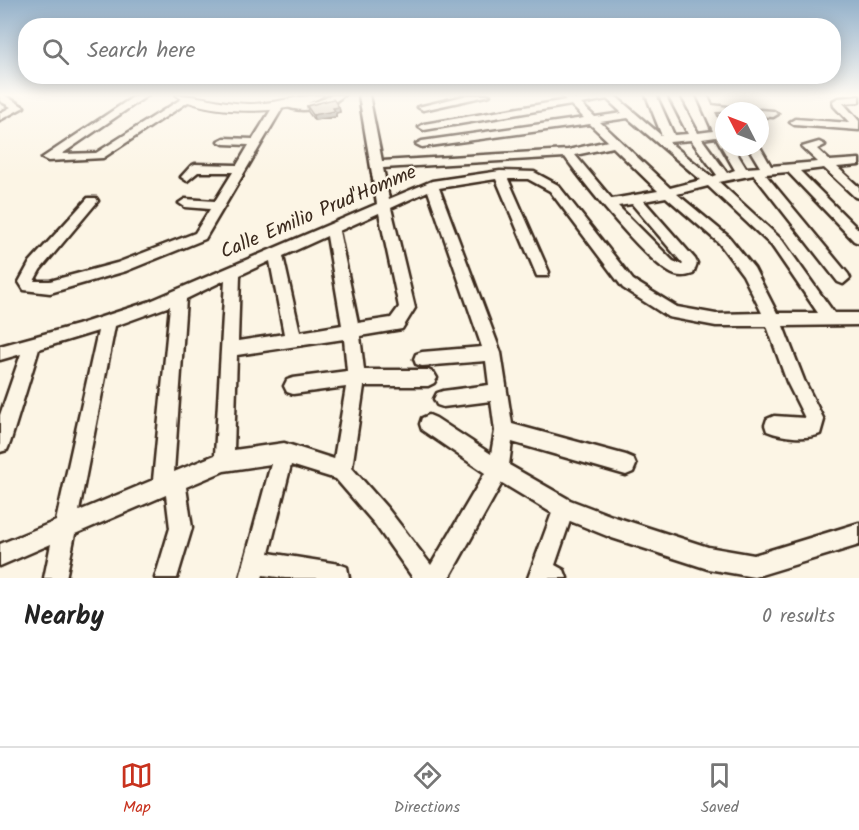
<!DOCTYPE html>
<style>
:root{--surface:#fff;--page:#f2f2f2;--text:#222;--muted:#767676;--line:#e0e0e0;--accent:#c8321e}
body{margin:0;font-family:Kalam,sans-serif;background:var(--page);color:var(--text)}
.compass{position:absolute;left:715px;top:102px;width:54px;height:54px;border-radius:50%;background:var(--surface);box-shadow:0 3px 15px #0003;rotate:312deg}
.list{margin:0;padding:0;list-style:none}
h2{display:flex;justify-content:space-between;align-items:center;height:78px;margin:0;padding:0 24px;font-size:26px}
h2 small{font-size:20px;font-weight:400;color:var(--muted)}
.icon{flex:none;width:33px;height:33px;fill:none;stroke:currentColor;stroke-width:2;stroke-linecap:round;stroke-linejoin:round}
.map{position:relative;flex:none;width:859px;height:578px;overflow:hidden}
.search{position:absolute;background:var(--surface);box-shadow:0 3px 15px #0003;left:18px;right:18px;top:18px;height:66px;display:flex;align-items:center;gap:15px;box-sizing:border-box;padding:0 21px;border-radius:24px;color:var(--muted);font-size:22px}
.sheet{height:168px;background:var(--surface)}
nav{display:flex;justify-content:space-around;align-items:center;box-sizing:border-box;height:84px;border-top:2px solid var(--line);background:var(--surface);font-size:16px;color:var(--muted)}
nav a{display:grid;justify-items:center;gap:3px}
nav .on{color:var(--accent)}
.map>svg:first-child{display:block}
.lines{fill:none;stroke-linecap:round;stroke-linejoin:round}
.minor-casing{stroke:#3b2a1e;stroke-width:5}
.major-casing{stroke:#3b2a1e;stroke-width:4}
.minor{fill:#fcf5e5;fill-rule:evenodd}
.major{fill:#fcf5e5;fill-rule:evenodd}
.wall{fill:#afa79a;stroke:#3b2a1e;stroke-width:1.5}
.shaded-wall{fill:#8f887d;stroke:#3b2a1e;stroke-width:1.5}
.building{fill:#ccc2b3;stroke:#3b2a1e;stroke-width:1.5}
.labels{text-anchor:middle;stroke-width:4.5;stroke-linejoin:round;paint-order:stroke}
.street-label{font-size:20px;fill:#3b2a1e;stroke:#fcf5e5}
</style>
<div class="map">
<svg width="859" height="578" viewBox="0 0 859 578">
<rect width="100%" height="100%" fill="#fcf5e5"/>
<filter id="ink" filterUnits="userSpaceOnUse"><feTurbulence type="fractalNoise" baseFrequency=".0167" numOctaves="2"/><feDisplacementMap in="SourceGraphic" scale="12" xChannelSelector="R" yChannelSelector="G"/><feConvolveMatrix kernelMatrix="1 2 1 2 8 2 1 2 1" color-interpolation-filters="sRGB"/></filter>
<g filter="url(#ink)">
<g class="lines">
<!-- minor casing -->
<g class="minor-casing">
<g id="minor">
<path d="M0,95H4L24,107L0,120V113L11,107L0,101Z"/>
<path d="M136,95H148L62,154L96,153L186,96L194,98L103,158L48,161L42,158Z"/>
<path d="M332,95H344C330,108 299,116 283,104L288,101C304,105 317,103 332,95Z"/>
<path d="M359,95H369L382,161L568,150L608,141L590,124L422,147L416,144L422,141L584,118L571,105L424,130L419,127L424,124L566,100L561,95H572L575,99L614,95L662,136L646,95H656L674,135L688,134L668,95H678L698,133L713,131L697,95H707L712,105L743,109L744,111L715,112L724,131V147H733L746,168L760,167L748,147H760L771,166L818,162L802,147L819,142L825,145L817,149L830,161L859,159V165L837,167L859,187V198L855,197L824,168L800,171L859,230V243L854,241L788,172L765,174L848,274L850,278L843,284L838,282L754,175L719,182L782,240L834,313H859V325L783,326L804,380L824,420L820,434C806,440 781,437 767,431L765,425L767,419L774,416L805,418L787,382L767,326H716L668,317L623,288L550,191L528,179H508L549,272L547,276H537L496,179L439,188L501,353L512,424L626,455L633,458L636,465L633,472L626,475L512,442L509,465L570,500L612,516L708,547L754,555L859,523V545L754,577L708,569L612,538L570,521L555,565L564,570L567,578H528L552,513L502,483L449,578H413L374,523L336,479L291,465L269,553L339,564L347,567L349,578H285L263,575L262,578H240L271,464L224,471L186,487L192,528L177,578H155L170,528L166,495L75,534L66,578H44L51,544L0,566V544L56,521L98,331L39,349L10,443L7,450L0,452V415L21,354L0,360V346L77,325L148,302L377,204ZM607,99L622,113L595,117L581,104ZM628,118L701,180L670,188L600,122ZM716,137L735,170L727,173L702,139ZM691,140L717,175L712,177L669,142ZM613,147L658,191L612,199L575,155ZM565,157C583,182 648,265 675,275C681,277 687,276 693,274L697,263L695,259L644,201L666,197L719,243L743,275L762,313L716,314L677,307L633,280L558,185L534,172L500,171L432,181L389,199L383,168ZM708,186L772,246L818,313H777L754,268L729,237L677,194ZM428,191L482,347L422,352L416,354L414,359L416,364L422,366L486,361L489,385L443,391L437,393L434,399L437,405L443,407L491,401L495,431L491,454L436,418L429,415L422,418L420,424L422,430L485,473L431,565L388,509L352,468L364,386H428L434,383L437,378L434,373L428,370H364L360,336L402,329L415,308L391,208ZM632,204L683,264L682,265L673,261L618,206ZM379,213L399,307L391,318L358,323L339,231ZM327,236L342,325L300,332L283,256ZM270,261L284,334L238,341L240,275ZM225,280L215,455L174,472L186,299ZM170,306L153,480L79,511L115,326ZM344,339L347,371L293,378L287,380L284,386L287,392L293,394L346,387L334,459L284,443L234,450L237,355Z"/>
<path d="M468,95H490L423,110L418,107Z"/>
<path d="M859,96V102L843,103L859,121V130L795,125L790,122L795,119L850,123L834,106L833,101L838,98Z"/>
<path d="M274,105L283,107L205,239L126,271L50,293L24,290L19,282L30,262L88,198H96L98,201L40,270L34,281H50L117,263L195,233L210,209L185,207L179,203L185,199L215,201L233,172H198L187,181L181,177L191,166L195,164L237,165L249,145L224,144L218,141L224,138L253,139Z"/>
<path d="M760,110L773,111L778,114L773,117L760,116V111H756Z"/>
</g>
</g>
<!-- major casing -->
<g class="major-casing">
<path id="major" d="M176,95C201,95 224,104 250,104C275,104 298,95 323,95C298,116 201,116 176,95Z"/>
</g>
<!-- minor -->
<use href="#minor" class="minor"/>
<!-- major -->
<use href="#major" class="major"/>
</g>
<!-- wall -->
<path class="wall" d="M307,106L339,107L340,112L336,113V117L314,120L308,112Z"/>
<!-- shaded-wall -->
<path class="shaded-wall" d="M339,107L340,112L336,113V117L314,120L313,115L333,108Z"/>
<!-- building -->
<path class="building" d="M333,99L339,107L333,108L335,111L313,115L307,106Z"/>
</g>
<!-- sky -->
<linearGradient id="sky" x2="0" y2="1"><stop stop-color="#94b1ca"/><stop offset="0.54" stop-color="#fefaf3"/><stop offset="1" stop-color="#fefaf3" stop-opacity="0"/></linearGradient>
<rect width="859" height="176" fill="url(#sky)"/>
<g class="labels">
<!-- street labels -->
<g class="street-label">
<text transform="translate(318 211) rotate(-23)" y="7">Calle Emilio Prud'Homme</text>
</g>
</g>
</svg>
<svg class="compass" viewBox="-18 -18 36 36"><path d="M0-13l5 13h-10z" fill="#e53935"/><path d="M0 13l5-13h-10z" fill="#767676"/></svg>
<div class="search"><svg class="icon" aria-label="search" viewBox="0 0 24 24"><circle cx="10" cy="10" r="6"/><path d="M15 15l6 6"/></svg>Search here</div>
</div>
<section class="sheet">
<h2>Nearby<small>0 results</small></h2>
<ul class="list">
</ul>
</section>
<nav>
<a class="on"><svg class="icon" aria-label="map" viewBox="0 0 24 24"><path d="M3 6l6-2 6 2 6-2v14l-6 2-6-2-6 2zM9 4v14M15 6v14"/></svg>Map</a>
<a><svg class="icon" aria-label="directions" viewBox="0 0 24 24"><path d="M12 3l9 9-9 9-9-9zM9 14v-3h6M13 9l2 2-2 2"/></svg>Directions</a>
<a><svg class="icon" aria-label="saved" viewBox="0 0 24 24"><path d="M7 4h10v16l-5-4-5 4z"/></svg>Saved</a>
</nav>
